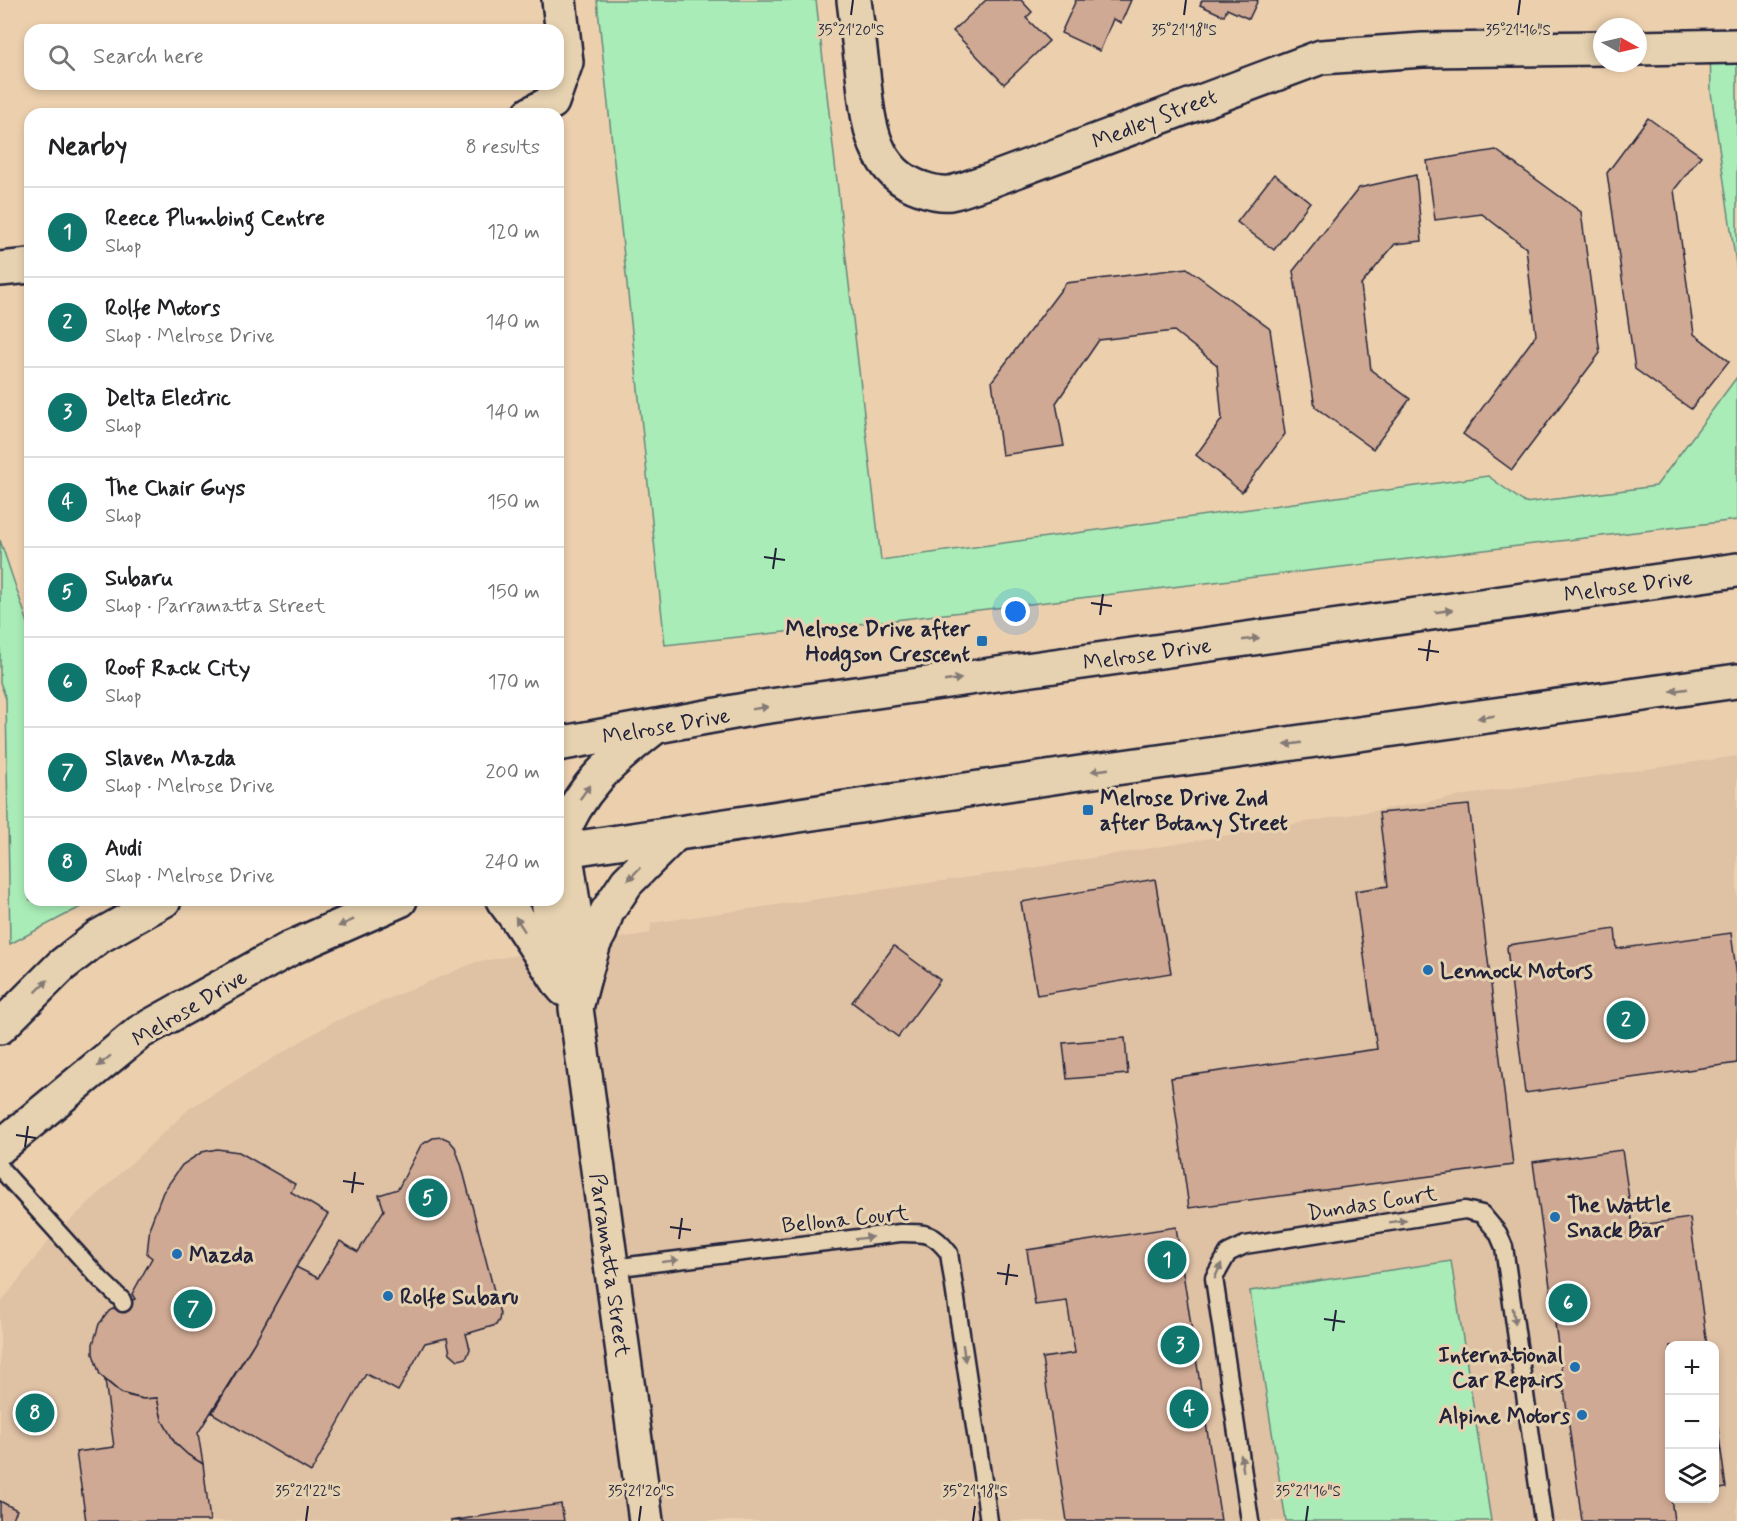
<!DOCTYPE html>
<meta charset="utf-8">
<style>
:root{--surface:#fff;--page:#f6f6f6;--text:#202124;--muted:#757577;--line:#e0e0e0;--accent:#0f766e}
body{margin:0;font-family:Mynerve,sans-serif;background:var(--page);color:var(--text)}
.controls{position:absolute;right:18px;bottom:18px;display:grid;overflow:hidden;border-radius:12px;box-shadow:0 3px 9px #0003}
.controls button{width:54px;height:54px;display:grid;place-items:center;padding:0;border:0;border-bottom:2px solid var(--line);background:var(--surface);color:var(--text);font:30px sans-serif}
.compass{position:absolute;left:1593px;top:18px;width:54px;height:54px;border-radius:50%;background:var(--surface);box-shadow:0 3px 9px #0003;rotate:98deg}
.you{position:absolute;left:1016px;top:612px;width:21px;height:21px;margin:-15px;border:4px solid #fff;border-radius:50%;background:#1a73e8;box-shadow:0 0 0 9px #1a73e833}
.badge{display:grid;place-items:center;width:39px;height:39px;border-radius:50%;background:var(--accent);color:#fff;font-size:20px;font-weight:700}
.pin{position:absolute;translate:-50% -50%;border:3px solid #fff;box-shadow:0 2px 6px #0006}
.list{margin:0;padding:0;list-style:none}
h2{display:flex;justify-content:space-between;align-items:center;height:78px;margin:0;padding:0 24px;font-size:26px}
h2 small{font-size:20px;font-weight:400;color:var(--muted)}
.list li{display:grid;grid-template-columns:39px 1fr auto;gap:18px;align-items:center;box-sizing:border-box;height:90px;padding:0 24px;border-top:2px solid var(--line)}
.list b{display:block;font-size:22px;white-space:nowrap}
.list p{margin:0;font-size:20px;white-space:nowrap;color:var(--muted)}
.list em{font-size:20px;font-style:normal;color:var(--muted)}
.icon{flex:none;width:33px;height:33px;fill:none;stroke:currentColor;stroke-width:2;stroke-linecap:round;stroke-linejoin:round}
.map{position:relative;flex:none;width:1737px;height:1521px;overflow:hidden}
.search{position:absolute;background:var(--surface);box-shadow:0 3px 9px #0003;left:24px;top:24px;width:540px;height:66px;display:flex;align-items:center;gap:15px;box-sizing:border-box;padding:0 21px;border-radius:18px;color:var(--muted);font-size:22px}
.panel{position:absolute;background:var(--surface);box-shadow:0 3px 9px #0003;left:24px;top:108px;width:540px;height:798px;border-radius:18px}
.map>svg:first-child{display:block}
.built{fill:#dfc1a4;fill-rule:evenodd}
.green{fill:#a9ecb7;stroke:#668779;stroke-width:1.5}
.building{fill:#cfa993;stroke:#22223b;stroke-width:1.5}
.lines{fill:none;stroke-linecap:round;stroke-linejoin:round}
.service-casing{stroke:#22223b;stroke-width:21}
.minor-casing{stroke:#22223b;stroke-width:38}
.secondary-casing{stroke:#22223b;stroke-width:38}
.service{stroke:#e6d2b0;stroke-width:16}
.minor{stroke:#e6d2b0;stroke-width:33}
.secondary{stroke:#e6d2b0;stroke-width:33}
.oneway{fill:#847a76}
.ticks{fill:none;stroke:#22223b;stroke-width:2}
.poi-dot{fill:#1f6fb2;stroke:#e6d2b0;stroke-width:2}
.labels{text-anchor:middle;stroke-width:6;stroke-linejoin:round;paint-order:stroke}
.street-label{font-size:22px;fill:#22223b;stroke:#e6d2b0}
.poi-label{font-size:22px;font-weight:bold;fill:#22223b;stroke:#e6d2b0;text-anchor:start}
.ticks-label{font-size:15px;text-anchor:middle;fill:#22223b;stroke:#e6d2b0;stroke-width:6;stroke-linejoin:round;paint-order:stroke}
</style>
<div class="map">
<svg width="1737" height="1521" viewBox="0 0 1737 1521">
<rect width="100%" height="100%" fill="#ecd0ae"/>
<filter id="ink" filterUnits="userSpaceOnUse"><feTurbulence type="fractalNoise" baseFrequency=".0167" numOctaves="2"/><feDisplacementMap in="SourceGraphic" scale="12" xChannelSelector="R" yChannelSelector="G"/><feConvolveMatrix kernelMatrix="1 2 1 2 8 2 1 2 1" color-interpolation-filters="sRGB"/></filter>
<g filter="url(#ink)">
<!-- built -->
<path class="built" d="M1737,756V1521H0V1304L48,1241L190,1108L333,1022L476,962L650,933L651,923L1032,868L1485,792ZM1670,1346H1714V1498H1670Z"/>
<!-- green -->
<g class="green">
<path d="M597,0H816L881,560L1488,476L1525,503L1656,486L1737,377V520L886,621L665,645Z"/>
<path d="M1737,44V271L1711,92L1710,47Z"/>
<path d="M0,540L30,629V900H94L10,944L6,699L0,682Z"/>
<path d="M1451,1261L1491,1521H1286L1250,1291Z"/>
</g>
<!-- building -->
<g class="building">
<path d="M986,0H1021L1032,12L1026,18L1049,41L1004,84L953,31Z"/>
<path d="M1076,0H1131L1121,23L1113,19L1100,51L1061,33Z"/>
<path d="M1202,0H1258L1249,19L1227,9L1224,16L1200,5Z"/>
<path d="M1648,118L1701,156L1674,190L1694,334L1729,361L1691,409L1635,369L1607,173Z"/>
<path d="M1496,150L1581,212L1600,353L1512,470L1463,434L1536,335L1526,248L1482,214L1435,220L1427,161Z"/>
<path d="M1274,174L1310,202L1274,250L1237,222Z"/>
<path d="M1416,175L1422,241L1395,244L1361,285L1371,370L1410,399L1373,449L1315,407L1293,271L1359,188Z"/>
<path d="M1187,268L1270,329L1285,434L1242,492L1196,455L1222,419L1217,365L1174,331L1099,340L1056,403L1064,446L1002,455L992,381L1066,283Z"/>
<path d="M1469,805L1513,1165L1189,1208L1171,1078L1377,1049L1355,891L1388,886L1379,813Z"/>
<path d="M1155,879L1171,973L1037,995L1021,902Z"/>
<path d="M1615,929L1617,949L1731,933L1737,977V1063L1525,1093L1507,948L1508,945Z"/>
<path d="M894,946L940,980L898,1037L852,1002Z"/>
<path d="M1125,1038L1128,1074L1067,1079L1063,1043Z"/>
<path d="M442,1137L449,1140L455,1147L462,1167L500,1314L499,1320L496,1325L466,1334L470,1349L467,1357L463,1359L458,1360L450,1353L447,1338L425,1343L398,1391L366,1374L311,1472L212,1413L254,1343L296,1267L318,1278L340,1241L358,1252L384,1210L379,1195L398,1189L421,1145L433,1138Z"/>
<path d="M217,1149L239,1152L295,1184L291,1192L328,1214L296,1267L254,1343L198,1433L203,1464L188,1455L175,1443L162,1420L157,1398L143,1399L121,1393L100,1375L93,1354V1344L99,1324L109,1311L123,1303L135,1299L132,1294L152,1258L147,1254L150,1226L163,1192L182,1165L202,1152Z"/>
<path d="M1622,1150L1633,1226L1690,1218L1707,1346H1670V1498H1671L1674,1521H1582L1533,1162Z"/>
<path d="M1176,1227L1221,1521H1067L1042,1358L1075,1353L1067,1301L1035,1305L1027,1250Z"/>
<path d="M105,1380L121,1393L130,1396L143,1399L157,1398L162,1420L175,1443L188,1455L203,1464L210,1521H86L76,1452L114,1447Z"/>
<path d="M1714,1400L1726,1488L1714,1490Z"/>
<path d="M0,1501L17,1510L12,1520L13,1521H0Z"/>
<path d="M561,1504L564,1521H450Z"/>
</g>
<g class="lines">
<!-- service casing -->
<g class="service-casing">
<g id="service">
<path d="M0,1168L101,1280L122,1300L123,1303"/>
<path d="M612,1268L900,1233C926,1233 933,1232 949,1253L989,1521"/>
<path d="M1250,1521L1214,1278L1228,1253L1245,1245L1465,1210L1482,1214L1498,1233L1504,1247L1543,1521"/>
</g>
</g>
<!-- minor casing -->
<g class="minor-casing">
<g id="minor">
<path d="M854,0C857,25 860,49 863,74C868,120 871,173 923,189C932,192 941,194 950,193C962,191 974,185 986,182L1321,57L1423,50L1602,48"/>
<path d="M1638,48L1737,46"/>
<path d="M530,114L552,102L566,62L559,0"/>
<path d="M0,269L30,266"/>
<path d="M558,844C578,789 610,762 655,727"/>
<path d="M558,856L568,869L584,977L576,1008L646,1521"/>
<path d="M548,900L560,984L564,989"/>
</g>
</g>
<!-- secondary casing -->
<g class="secondary-casing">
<g id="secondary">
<path d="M558,744L756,708L1737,570"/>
<path d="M558,851L1080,773L1737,681"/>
<path d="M503,900L518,920L560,984"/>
<path d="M584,977L594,943L600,932L607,912L627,882L676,833"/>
<path d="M0,1027L61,966L98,937L164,900"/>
<path d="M0,1147L140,1032L291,948L400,900"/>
</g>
</g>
<!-- service -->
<use href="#service" class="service"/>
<!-- minor -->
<use href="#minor" class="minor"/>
<!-- secondary -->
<use href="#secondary" class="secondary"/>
</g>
<!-- one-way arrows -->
<defs><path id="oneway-solid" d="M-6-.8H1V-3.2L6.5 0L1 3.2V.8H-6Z" transform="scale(1.5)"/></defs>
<g class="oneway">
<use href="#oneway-solid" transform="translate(1444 611) rotate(-8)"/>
<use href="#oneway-solid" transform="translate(1251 639) rotate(-8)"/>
<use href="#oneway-solid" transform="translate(953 680) rotate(-8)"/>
<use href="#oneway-solid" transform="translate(1679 690) rotate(172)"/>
<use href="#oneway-solid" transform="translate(760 708) rotate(-9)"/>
<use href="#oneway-solid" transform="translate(1486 717) rotate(172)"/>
<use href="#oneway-solid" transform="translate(1293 744) rotate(172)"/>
<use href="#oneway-solid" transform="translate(1100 770) rotate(172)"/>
<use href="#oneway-solid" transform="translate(585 792) rotate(-54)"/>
<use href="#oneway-solid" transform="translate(634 874) rotate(134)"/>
<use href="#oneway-solid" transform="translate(346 923) rotate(156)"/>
<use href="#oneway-solid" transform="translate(520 924) rotate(-123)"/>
<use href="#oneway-solid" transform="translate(42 986) rotate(-45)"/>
<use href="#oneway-solid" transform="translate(104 1061) rotate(141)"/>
<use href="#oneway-solid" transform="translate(1398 1221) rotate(-9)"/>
<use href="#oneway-solid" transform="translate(864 1238) rotate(-7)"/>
<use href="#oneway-solid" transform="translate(670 1261) rotate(-7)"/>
<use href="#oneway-solid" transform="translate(1218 1271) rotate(-66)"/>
<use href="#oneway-solid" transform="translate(1514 1316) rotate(82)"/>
<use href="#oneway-solid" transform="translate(964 1353) rotate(82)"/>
<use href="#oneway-solid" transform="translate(1242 1463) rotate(-99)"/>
</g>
</g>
<!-- ticks -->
<path class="ticks" d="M851,15L853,0M1184,15L1186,0M1518,15L1520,0M764,557L785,560M773,569L776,548M1091,603L1112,606M1100,615L1103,594M1418,649L1439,652M1427,661L1430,640M16,1135L36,1138M25,1147L28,1126M343,1181L364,1184M352,1193L355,1172M670,1227L691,1230M679,1239L682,1218M997,1273L1018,1276M1006,1285L1009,1264M1324,1319L1345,1322M1333,1331L1336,1310M306,1521L308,1506M639,1521L641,1506M973,1521L975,1506M1306,1521L1308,1506"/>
<!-- markers -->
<g class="poi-dot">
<rect x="976" y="635" width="12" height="12" rx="3"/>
<rect x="1082" y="804" width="12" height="12" rx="3"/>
<circle cx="1428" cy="970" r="6"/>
<circle cx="1555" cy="1217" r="6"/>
<circle cx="177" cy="1254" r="6"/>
<circle cx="388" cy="1296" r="6"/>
<circle cx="1575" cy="1367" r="6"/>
<circle cx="1582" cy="1415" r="6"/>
</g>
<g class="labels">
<!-- street labels -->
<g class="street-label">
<text transform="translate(1154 118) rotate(-21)" y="8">Medley Street</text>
<text transform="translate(1628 585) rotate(-8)" y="8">Melrose Drive</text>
<text transform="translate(1147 653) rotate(-8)" y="8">Melrose Drive</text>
<text transform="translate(666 725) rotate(-10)" y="8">Melrose Drive</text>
<text transform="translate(189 1007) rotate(-31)" y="8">Melrose Drive</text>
<text transform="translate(1372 1202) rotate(-9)" y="8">Dundas Court</text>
<text transform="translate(845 1218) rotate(-6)" y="8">Bellona Court</text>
<text transform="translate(611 1265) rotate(82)" y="8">Parramatta Street</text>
</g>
<!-- poi labels -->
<g class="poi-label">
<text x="970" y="636" text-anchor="end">Melrose Drive after<tspan x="970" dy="25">Hodgson Crescent</tspan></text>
<text x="1100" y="805">Melrose Drive 2nd<tspan x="1100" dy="25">after Botany Street</tspan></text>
<text x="1440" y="978">Lennock Motors</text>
<text x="1567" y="1212">The Wattle<tspan x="1567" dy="25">Snack Bar</tspan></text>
<text x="189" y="1262">Mazda</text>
<text x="400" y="1304">Rolfe Subaru</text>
<text x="1563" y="1362" text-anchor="end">International<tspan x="1563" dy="25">Car Repairs</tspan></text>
<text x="1570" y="1423" text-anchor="end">Alpine Motors</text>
</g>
</g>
<g class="ticks-label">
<text x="851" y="35">35°21'20"S</text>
<text x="1184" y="35">35°21'18"S</text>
<text x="1518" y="35">35°21'16"S</text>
<text x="308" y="1496">35°21'22"S</text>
<text x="641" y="1496">35°21'20"S</text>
<text x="975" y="1496">35°21'18"S</text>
<text x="1308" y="1496">35°21'16"S</text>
</g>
</svg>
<div class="controls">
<button>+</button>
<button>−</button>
<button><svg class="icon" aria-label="layers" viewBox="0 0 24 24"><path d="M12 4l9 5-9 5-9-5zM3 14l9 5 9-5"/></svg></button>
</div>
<svg class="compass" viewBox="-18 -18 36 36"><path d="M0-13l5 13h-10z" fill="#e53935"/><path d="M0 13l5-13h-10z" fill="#757577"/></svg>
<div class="you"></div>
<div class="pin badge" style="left:1167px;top:1260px">1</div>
<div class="pin badge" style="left:1626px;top:1020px">2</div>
<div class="pin badge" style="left:1180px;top:1345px">3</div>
<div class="pin badge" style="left:1189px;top:1409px">4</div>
<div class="pin badge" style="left:428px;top:1198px">5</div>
<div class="pin badge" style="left:1568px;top:1303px">6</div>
<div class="pin badge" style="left:193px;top:1309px">7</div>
<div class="pin badge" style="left:35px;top:1413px">8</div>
<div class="search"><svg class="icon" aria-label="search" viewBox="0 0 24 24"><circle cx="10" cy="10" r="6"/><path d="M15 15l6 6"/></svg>Search here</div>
<section class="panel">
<h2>Nearby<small>8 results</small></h2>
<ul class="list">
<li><span class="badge">1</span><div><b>Reece Plumbing Centre</b><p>Shop</p></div><em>120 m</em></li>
<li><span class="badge">2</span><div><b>Rolfe Motors</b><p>Shop · Melrose Drive</p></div><em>140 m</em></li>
<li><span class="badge">3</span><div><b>Delta Electric</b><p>Shop</p></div><em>140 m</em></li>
<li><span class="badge">4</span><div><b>The Chair Guys</b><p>Shop</p></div><em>150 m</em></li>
<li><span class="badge">5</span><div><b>Subaru</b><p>Shop · Parramatta Street</p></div><em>150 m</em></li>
<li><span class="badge">6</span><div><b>Roof Rack City</b><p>Shop</p></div><em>170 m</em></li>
<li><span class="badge">7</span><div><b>Slaven Mazda</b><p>Shop · Melrose Drive</p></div><em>200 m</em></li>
<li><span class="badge">8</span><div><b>Audi</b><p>Shop · Melrose Drive</p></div><em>240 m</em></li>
</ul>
</section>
</div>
